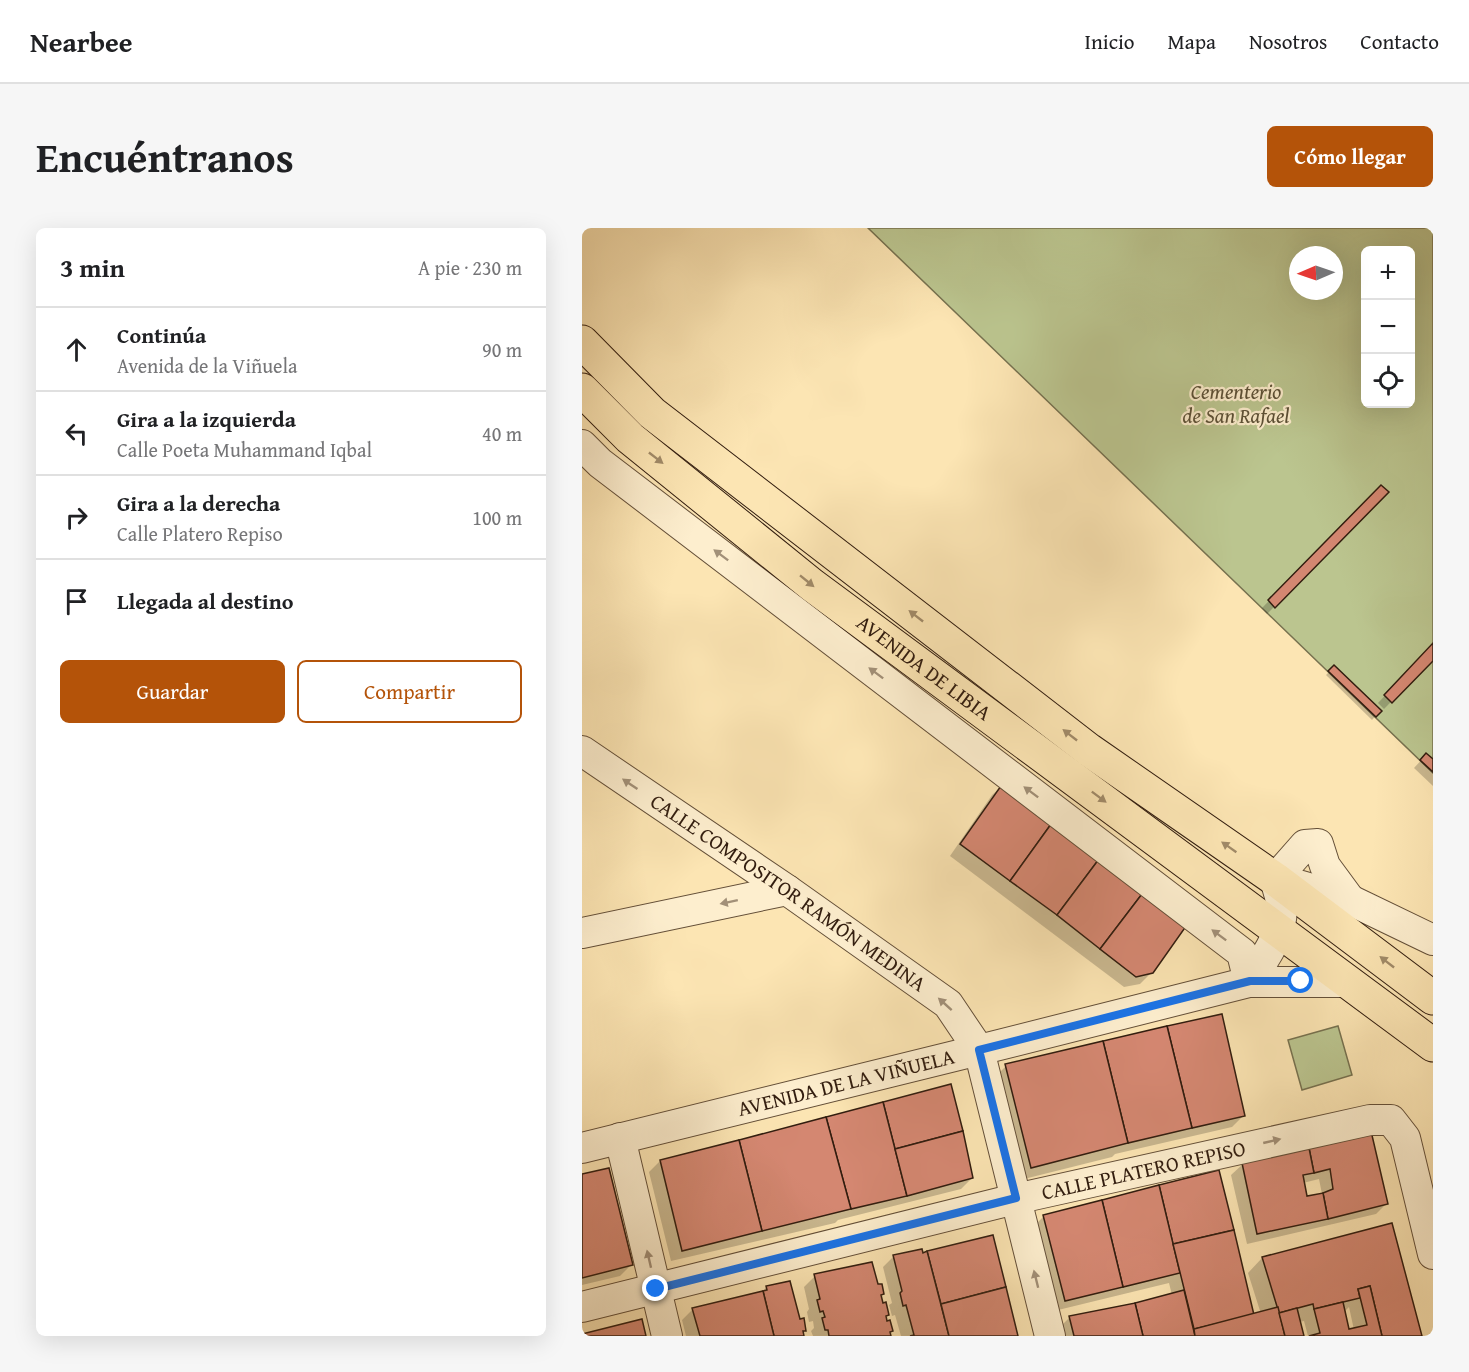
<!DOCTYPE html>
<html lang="es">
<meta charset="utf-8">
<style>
:root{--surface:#fff;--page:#f6f6f6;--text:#202124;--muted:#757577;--line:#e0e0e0;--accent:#b45309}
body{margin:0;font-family:"Gentium Book Plus",serif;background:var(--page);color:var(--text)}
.controls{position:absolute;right:18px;top:18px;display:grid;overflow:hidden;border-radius:9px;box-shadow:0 6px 24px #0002}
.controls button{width:54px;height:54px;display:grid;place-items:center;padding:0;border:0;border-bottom:2px solid var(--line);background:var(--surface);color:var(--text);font:30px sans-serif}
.compass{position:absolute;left:707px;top:18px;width:54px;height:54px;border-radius:50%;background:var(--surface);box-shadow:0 6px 24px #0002;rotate:268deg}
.stop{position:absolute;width:18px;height:18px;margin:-14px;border:4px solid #1a73e8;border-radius:50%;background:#fff}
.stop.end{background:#1a73e8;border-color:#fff;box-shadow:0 2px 6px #0008}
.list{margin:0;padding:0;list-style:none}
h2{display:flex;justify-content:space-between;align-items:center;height:78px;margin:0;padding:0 24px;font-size:26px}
h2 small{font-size:20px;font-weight:400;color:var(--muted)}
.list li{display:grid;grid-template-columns:39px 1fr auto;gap:18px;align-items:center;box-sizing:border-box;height:84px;padding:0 24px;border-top:2px solid var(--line)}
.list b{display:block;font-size:22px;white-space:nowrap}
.list p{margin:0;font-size:20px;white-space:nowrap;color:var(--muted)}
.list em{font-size:20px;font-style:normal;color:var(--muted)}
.actions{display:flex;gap:12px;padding:18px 24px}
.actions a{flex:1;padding:14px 0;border:2px solid var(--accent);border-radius:9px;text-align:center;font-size:21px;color:var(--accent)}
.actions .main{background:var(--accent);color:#fff}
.icon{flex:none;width:33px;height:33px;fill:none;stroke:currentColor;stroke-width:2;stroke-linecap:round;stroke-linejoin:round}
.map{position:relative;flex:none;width:851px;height:1108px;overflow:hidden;border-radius:9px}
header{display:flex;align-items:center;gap:36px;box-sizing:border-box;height:84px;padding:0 30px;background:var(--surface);border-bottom:2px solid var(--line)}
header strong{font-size:28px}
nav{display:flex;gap:33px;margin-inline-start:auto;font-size:21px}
.intro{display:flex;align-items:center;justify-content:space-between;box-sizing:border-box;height:144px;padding:0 36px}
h1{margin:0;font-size:42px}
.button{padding:15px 27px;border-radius:9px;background:var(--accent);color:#fff;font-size:21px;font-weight:700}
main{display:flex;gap:36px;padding:0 36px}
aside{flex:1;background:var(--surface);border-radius:9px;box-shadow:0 6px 24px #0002}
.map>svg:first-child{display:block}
.green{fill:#bbc58f;stroke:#76714f;stroke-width:1.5;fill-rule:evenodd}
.shadow{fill:#0003;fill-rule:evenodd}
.building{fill:#d48771;stroke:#321d0f;stroke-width:1.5}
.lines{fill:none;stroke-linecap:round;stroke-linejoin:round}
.minor-casing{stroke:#644f38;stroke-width:32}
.major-casing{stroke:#321d0f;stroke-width:35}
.minor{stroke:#fdeece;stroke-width:30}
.major{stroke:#fce5b3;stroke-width:33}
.oneway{fill:#a18b69}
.oneway2{fill:#a29078}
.route{stroke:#1a73e8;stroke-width:8}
.labels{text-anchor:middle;stroke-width:4.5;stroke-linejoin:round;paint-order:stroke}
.park-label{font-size:21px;font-style:italic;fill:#5b4f35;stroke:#fdeece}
.street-label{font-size:21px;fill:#321d0f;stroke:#fdeece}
</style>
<header>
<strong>Nearbee</strong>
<nav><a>Inicio</a><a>Mapa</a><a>Nosotros</a><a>Contacto</a></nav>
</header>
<div class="intro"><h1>Encuéntranos</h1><a class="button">Cómo llegar</a></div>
<main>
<aside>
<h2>3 min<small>A pie · 230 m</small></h2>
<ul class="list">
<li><svg class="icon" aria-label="ahead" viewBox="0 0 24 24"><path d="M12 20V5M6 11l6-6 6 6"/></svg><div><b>Continúa</b><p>Avenida de la Viñuela</p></div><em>90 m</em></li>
<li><svg class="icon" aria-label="left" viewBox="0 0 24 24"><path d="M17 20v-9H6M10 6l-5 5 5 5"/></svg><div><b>Gira a la izquierda</b><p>Calle Poeta Muhammand Iqbal</p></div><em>40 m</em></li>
<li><svg class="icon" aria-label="right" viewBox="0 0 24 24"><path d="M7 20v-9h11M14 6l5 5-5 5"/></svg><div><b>Gira a la derecha</b><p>Calle Platero Repiso</p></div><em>100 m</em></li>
<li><svg class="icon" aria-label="arrive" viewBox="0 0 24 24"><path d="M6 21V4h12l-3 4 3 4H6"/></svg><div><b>Llegada al destino</b></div></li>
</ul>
<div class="actions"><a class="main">Guardar</a><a>Compartir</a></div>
</aside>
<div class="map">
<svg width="851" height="1108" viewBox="0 0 851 1108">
<rect width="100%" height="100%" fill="#fce5b3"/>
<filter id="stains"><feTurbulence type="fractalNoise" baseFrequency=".00333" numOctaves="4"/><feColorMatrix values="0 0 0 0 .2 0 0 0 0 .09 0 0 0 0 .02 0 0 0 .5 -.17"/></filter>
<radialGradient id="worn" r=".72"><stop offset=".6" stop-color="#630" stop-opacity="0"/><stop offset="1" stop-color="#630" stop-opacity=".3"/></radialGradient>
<!-- green -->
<g class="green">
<path d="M286,0H851V545ZM784,22H828V176H784ZM716,27H752V63H716Z"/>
<path d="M756,798L770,847L720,862L706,812Z"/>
</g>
<!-- shadow -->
<g class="shadow">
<path d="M799,259L805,264L685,386L680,380Z"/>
<path d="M851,417V431L802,481L796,475Z"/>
<path d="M752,439L798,483L790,492L744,447Z"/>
<path d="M844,527L851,533V558L832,540Z"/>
<path d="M421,557L570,744L558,756L542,759L368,628L410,567Z"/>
<path d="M424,838L661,888L650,899L533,926L530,929L434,953L410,852Z"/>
<path d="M788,905L805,975L794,986L665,1016L649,947L661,936ZM737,951L740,966L724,970L721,955Z"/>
<path d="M78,933L390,950L379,961L256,992L253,995L89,1033L67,944Z"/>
<path d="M636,944L671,1089L679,1086L666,1045L680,1030L809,997L838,1108H726L722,1093L717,1094L720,1108H478L477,1100L488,1089L590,1067L587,1055L472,1083L451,999L462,988ZM767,1079L772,1102L766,1103L762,1084Z"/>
<path d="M0,948L49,1037L38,1048L0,1057Z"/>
<path d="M410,1009L435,1108H319L313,1087L310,1088L307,1077L310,1075L301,1039L312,1028L341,1026Z"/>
<path d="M233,1048L298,1068L303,1089L309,1103L308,1108H231L229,1103L232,1100L231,1093L227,1094L225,1084L227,1081L222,1059Z"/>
<path d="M185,1059L217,1093L223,1102L220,1105L221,1108H104L100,1092L111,1081L178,1065Z"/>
</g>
<!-- building -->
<g class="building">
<path d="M799,257L807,264L693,380L686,372Z"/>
<path d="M851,415V433L810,475L802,467Z"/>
<path d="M752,437L800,483L794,489L746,443Z"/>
<path d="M844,525L851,531V544L838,532Z"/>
<path d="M421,555L472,592L428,653L378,616Z"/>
<path d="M472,592L520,627L475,687L428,653Z"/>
<path d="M520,627L563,662L518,721L475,687Z"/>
<path d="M563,662L607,694L571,745L554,749L518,721Z"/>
<path d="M640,786L663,888L610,900L585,798Z"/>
<path d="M585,798L610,900L546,915L521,813Z"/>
<path d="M521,813L546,915L449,940L423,836Z"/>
<path d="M369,856L381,903L313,921L301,874Z"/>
<path d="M301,874L325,968L269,981L244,889Z"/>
<path d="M244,889L269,981L180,1003L157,912Z"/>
<path d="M381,903L391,950L325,968L313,921Z"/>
<path d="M789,903L806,976L746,991L741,965L751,961L748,941L732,945L727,920Z"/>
<path d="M157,912L180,1003L100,1023L78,932Z"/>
<path d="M727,920L732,945L721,947L725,968L741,965L746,991L675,1006L660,935Z"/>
<path d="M27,940L51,1037L0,1050V946Z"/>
<path d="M637,942L652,1002L591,1016L577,957Z"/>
<path d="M577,957L598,1045L541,1059L520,972Z"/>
<path d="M520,972L541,1059L483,1073L461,987Z"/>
<path d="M810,995L840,1108H800L788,1058L776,1061L778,1070L732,1081L731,1076L697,1085L680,1029Z"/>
<path d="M652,1002L672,1087L612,1101L591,1016Z"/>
<path d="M411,1007L424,1059L359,1076L345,1023Z"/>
<path d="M340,1021L341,1025L345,1023L367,1108H328L332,1107L324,1077L321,1078L318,1065L320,1063L311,1027Z"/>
<path d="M290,1034L296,1056H300L302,1066L299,1067L301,1075L304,1074L307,1087L304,1088L305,1093L308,1092L311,1103L308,1104L309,1108H247L246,1102H243L240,1090L243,1089L241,1083L238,1084L235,1072L238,1071L232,1046Z"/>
<path d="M208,1053L218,1091L222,1090L224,1103H221L222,1108H192L181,1063L185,1062L184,1058Z"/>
<path d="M788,1058L800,1108H727L738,1105L732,1081L761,1074L767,1101L785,1097L776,1061Z"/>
<path d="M424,1059L436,1108H367L359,1076Z"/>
<path d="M602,1062L613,1108H561L553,1075Z"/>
<path d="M181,1063L192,1108H118L110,1080Z"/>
<path d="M553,1075L561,1108H492L487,1088Z"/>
<path d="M696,1079L703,1108H613L612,1101Z"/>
<path d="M715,1080L722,1108H703L697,1085Z"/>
<path d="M60,1091L64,1108H0V1106Z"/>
</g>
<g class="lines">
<!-- minor casing -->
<g class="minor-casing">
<g id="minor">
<path d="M0,217L18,235L660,725L667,754"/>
<path id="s1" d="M0,523L205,662L366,776L397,822L468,1108"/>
<path d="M693,651L723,617L736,616L743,638L768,672"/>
<path d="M698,652L768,672L851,712"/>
<path d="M0,705L205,662"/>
<path d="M667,754C682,731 704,703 699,674C698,667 695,659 693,651"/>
<path d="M38,910L85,1108"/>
<path id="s2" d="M0,920L397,822L667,754H766"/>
<path id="s3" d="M0,1079L433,971L788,892H809L823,910L851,1026"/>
</g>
</g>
<!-- major casing -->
<g class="major-casing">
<g id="major">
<path d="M0,114L70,185L507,522L693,651L851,770"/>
<path id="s4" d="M0,162L48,210L230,357L851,817"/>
</g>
</g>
<!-- minor -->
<use href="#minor" class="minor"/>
<!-- major -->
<use href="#major" class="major"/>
</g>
<!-- one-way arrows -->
<defs><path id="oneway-solid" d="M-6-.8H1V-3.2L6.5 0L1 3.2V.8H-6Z" transform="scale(1.5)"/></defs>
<g class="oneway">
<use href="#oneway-solid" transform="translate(74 230) rotate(38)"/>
<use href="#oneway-solid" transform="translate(225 353) rotate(39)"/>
<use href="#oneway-solid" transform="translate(334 388) rotate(-142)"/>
<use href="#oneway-solid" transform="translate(488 507) rotate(-142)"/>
<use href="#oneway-solid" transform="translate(517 569) rotate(37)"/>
<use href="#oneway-solid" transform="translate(647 619) rotate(-145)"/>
<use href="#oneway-solid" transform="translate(805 734) rotate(-142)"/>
</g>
<g class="oneway2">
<use href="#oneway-solid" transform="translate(139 327) rotate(-143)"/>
<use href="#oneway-solid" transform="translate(294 445) rotate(-143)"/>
<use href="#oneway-solid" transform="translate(48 556) rotate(-146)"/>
<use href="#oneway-solid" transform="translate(449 564) rotate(-143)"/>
<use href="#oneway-solid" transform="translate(147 674) rotate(168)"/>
<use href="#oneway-solid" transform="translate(637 707) rotate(-143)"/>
<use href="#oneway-solid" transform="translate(363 776) rotate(-138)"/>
<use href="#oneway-solid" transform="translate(690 913) rotate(-13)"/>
<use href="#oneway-solid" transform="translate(67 1031) rotate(-103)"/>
<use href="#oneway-solid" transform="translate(454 1051) rotate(-104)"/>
</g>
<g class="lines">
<!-- route -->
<path class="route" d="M74,1061L434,970L397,822L668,753H719"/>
</g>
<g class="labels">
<!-- park labels -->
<g class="park-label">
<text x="654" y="171">Cementerio<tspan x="654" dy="24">de San Rafael</tspan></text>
</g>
<!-- street labels -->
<g class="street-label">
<text dy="7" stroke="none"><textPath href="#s4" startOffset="441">AVENIDA DE LIBIA</textPath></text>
<text dy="7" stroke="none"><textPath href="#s1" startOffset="250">CALLE COMPOSITOR RAMÓN MEDINA</textPath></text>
<text dy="7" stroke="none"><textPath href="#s2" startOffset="272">AVENIDA DE LA VIÑUELA</textPath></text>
<text dy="7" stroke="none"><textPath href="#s3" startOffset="578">CALLE PLATERO REPISO</textPath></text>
</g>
</g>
<rect width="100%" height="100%" filter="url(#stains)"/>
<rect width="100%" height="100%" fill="url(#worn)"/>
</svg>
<div class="controls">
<button>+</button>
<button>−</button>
<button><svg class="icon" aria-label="locate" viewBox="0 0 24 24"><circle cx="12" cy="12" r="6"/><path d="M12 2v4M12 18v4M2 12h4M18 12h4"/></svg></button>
</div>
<svg class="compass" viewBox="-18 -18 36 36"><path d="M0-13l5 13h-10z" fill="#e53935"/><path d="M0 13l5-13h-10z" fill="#757577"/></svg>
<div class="stop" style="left:719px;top:753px"></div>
<div class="stop end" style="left:74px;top:1061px"></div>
</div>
</main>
